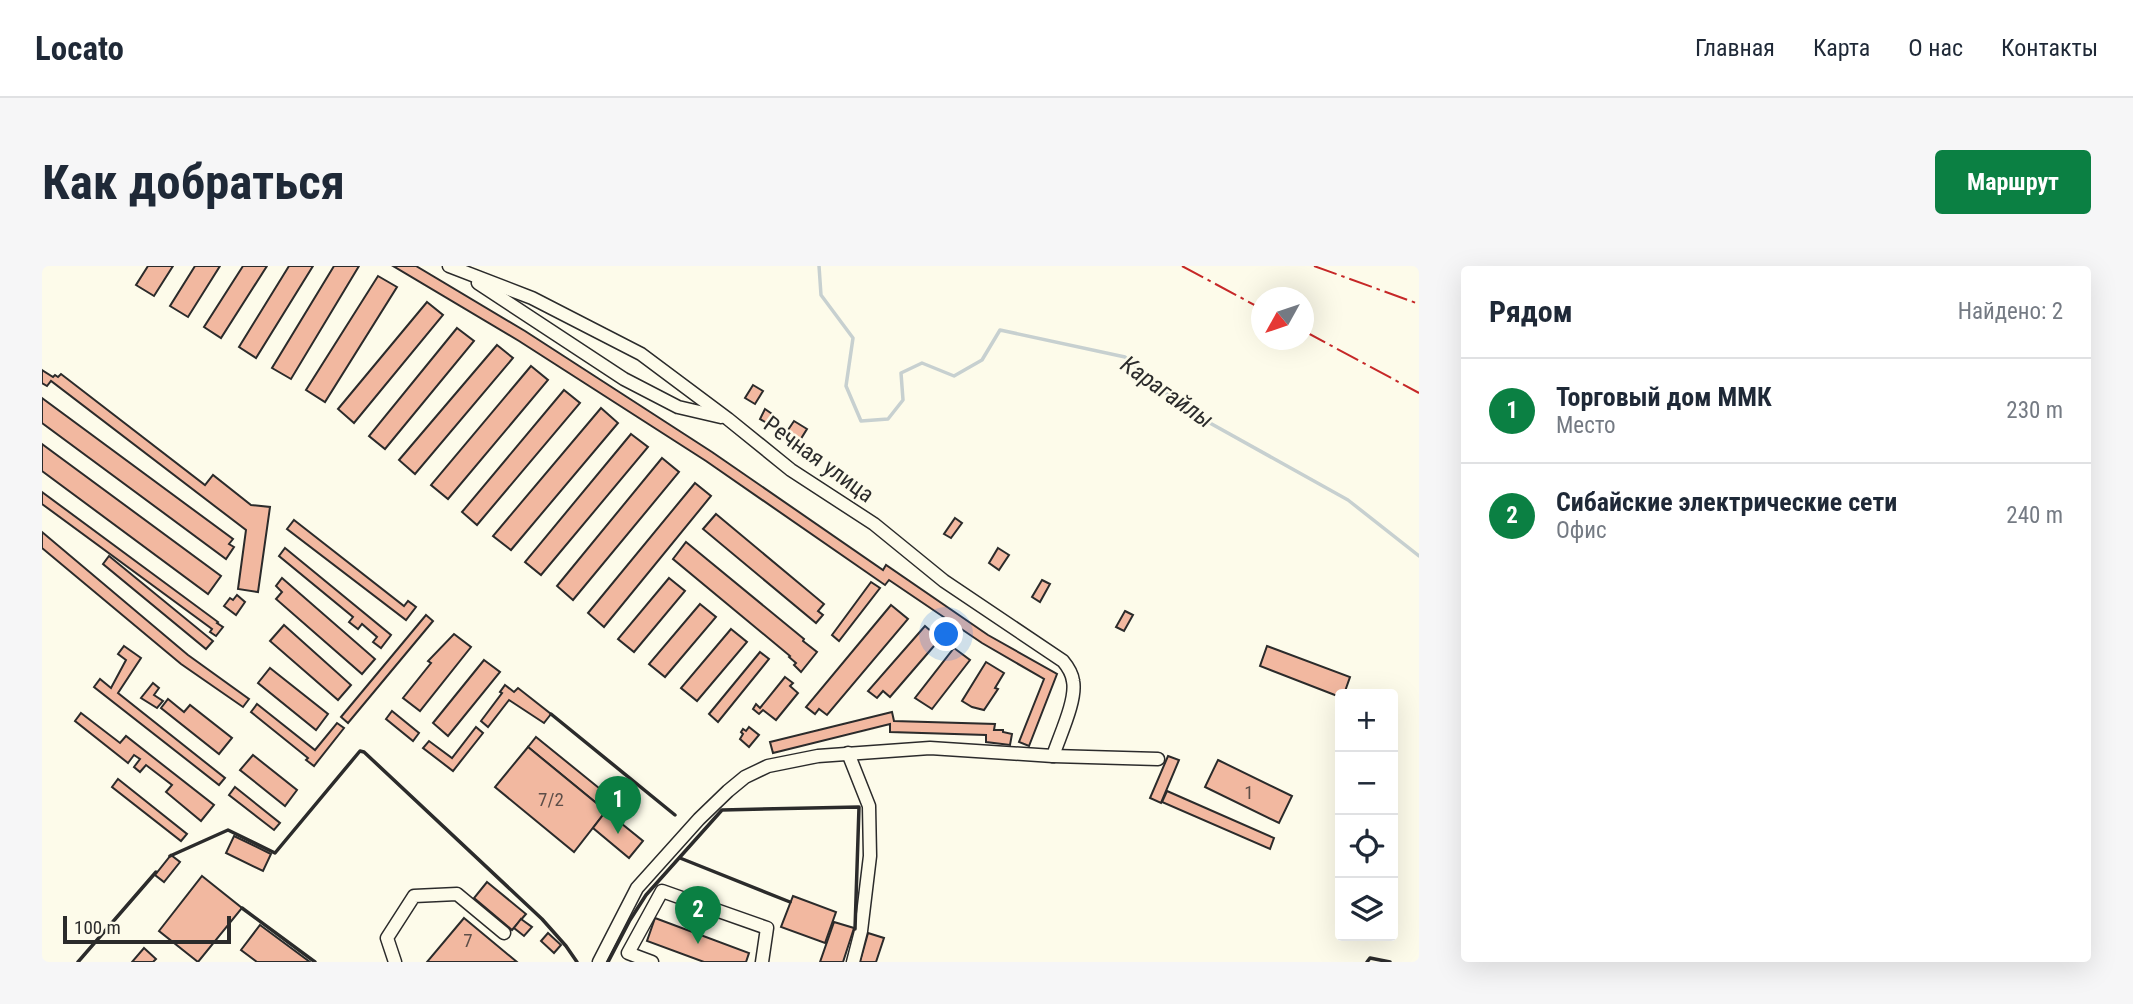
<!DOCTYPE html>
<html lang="ru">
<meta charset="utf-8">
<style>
:root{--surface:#fff;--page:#f6f6f7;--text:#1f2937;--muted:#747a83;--line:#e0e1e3;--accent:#0b8043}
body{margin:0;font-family:"Roboto Condensed",sans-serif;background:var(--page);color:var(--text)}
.controls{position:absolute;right:21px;bottom:21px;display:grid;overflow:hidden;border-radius:7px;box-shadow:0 7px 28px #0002}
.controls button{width:63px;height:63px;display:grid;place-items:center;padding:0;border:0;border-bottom:2px solid var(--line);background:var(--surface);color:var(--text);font:35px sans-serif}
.compass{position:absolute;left:1209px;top:21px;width:63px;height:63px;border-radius:50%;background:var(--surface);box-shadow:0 7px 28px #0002;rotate:230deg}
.scale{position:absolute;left:21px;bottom:18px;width:168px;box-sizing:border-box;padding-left:7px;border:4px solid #2b2b2b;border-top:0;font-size:19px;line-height:24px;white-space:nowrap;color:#2b2b2b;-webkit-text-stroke:5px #fdfbea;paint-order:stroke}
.you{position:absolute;left:905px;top:369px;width:24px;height:24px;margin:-18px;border:5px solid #fff;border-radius:50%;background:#1a73e8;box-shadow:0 0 0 10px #1a73e833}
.badge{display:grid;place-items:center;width:46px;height:46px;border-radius:50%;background:var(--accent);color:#fff;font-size:23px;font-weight:700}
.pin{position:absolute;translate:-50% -58px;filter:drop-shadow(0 2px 4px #0008)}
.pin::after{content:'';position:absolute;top:37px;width:24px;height:21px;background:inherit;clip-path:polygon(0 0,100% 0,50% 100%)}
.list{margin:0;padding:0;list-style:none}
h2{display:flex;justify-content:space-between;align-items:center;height:91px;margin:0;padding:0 28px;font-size:30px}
h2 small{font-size:23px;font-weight:400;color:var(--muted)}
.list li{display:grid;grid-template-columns:46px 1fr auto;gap:21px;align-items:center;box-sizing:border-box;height:105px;padding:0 28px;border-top:2px solid var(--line)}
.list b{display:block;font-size:26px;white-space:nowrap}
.list p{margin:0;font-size:23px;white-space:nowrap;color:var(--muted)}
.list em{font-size:23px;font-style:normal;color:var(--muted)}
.icon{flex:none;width:38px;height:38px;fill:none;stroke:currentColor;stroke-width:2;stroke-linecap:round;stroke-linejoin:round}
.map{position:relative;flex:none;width:1377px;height:696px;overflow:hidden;border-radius:7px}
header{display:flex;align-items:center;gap:42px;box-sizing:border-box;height:98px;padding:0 35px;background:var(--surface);border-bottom:2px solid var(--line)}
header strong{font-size:33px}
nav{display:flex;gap:38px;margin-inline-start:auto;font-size:24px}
.intro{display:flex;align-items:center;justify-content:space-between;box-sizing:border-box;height:168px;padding:0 42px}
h1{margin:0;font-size:49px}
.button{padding:18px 32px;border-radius:7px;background:var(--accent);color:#fff;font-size:24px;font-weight:700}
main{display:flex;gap:42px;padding:0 42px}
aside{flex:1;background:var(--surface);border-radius:7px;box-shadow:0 7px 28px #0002}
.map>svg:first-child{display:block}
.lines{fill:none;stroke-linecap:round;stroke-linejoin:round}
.stream{stroke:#c7d0d0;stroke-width:3.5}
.building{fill:#f2b8a0;stroke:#2b2b2b;stroke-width:2}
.minor-casing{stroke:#2b2b2b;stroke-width:15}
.minor{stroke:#fdfbea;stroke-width:12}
.wall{stroke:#2b2b2b;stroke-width:3.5}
.power{stroke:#c62828;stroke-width:2;stroke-dasharray:24 5 3.5 5;stroke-linecap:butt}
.labels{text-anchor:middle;stroke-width:5;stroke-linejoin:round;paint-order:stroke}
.number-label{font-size:19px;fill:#5d4e48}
.street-label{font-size:23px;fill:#2b2b2b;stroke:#fdfbea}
.water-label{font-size:24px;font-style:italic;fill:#2b2b2b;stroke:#fdfbea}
</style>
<header>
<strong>Locato</strong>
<nav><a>Главная</a><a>Карта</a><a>О нас</a><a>Контакты</a></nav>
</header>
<div class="intro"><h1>Как добраться</h1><a class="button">Маршрут</a></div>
<main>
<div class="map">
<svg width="1377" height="696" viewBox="0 0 1377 696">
<rect width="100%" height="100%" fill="#fdfbea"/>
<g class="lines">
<!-- stream -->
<path class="stream" d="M777,0L779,29L811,72L804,120L819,155L846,153L861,134L859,107L880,97L912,110L940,94L958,64L1083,91L1141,142L1306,234L1377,290"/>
</g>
<!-- building -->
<g class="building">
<path d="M106,0H131L112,30L94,19Z"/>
<path d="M153,0H178L146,51L128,40Z"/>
<path d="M201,0H225L179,72L162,61Z"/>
<path d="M247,0H271L214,92L197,81Z"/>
<path d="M292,0H317L249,113L230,102Z"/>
<path d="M351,0H374L483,65L670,186L841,304L844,299L946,369L1015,408L987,480L977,476L1002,413L940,377L847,314L843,319L664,195L477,75Z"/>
<path d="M336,10L355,21L283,136L264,124Z"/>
<path d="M385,36L401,49L312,157L296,143Z"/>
<path d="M415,62L432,75L343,183L327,170Z"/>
<path d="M455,79L471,92L373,208L357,194Z"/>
<path d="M489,100L506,114L406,233L389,219Z"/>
<path d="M0,104L11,111L13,109L16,111L19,108L163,219L171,209L209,239L228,241L216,326L196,323L204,264L9,115L5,120L0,117Z"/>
<path d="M711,119L721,125L713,138L703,132Z"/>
<path d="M522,124L538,137L435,259L420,246Z"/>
<path d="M0,132L191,273L187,278L192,281L184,293L0,157Z"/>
<path d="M559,142L576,157L469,284L451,270Z"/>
<path d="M723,143L733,150L728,159L718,153Z"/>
<path d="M752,155L765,163L755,179L742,170Z"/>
<path d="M589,168L606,181L499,309L483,296Z"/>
<path d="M0,178L179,310L166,328L0,205Z"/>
<path d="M620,192L637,206L531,334L515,320Z"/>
<path d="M653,217L669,230L562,361L546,347Z"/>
<path d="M0,226L176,356L175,357L181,361L174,370L168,366L170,363L0,238Z"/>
<path d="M674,248L782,338L776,345L781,349L774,357L661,263Z"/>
<path d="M913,252L920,257L909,272L902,268Z"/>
<path d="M252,254L362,340L366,335L374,341L364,354L245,263Z"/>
<path d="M0,266L146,389L207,433L201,441L139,398L0,282Z"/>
<path d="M644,276L762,373L761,375L775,386L759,406L752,399L754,397L747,391L748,390L631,293Z"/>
<path d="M243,282L349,369L339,382L331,376L335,371L320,358L316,363L307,356L311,351L237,290Z"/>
<path d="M956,282L967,289L957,304L947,297Z"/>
<path d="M67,290L171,375L164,383L61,298Z"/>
<path d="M240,312L333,393L320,408L234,333L240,326L234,320Z"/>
<path d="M627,312L643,325L592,386L576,373Z"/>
<path d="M1000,314L1008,318L998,336L990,331Z"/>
<path d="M829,316L838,322L797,375L790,369Z"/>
<path d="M195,329L203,336L194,349L182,340L188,332L191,334Z"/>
<path d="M658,338L674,351L623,411L607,398Z"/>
<path d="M849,339L866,353L785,449L777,443L773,448L764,441Z"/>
<path d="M1083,345L1091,349L1082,365L1074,361Z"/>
<path d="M384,349L391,355L306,457L299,451Z"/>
<path d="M242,359L309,419L296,434L228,375Z"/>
<path d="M883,360L898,373L848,431L841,425L835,432L826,425Z"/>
<path d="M689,363L705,376L655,435L639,422Z"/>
<path d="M412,368L429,381L378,445L361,432L389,397L386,395Z"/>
<path d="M82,380L99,392L76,427L183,512L177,519L52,421L58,413L69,422L84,394L76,388Z"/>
<path d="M1225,380L1308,411L1302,428H1298V431L1218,400Z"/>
<path d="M912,382L928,394L890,443L873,432Z"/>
<path d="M718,386L727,393L676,456L667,448Z"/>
<path d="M442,394L458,406L406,470L391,457Z"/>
<path d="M944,396L962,407L953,422L956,423L942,444L930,441L920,435Z"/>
<path d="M228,402L286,448L274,464L216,417Z"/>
<path d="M743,411L751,417L748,420L756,427L734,454L721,444L717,448L711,443L714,438L718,442Z"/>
<path d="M111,417L117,422L112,429L121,435L115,442L99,432Z"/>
<path d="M463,419L472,426L476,422L509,448L502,457L467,434L446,461L439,455L460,427L458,426Z"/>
<path d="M126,433L142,446L148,439L190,472L177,488L119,442Z"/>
<path d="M215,438L273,484L295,457L302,462L272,500L264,494L266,492L209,446Z"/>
<path d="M350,445L377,467L371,475L344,453Z"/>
<path d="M850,446L852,455L953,458L952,464H961V466L970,468L968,479L944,476V469L848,466V458L731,487L728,476Z"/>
<path d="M39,447L78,477L84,470L172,539L159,555L124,526L130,519L104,499L98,506L92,501L98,493L92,489L86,497L33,455Z"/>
<path d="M434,461L441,467L411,505L381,482L387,475L410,492Z"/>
<path d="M707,461L717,469L707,481L698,473L701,468L699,466L701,463L704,465Z"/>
<path d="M494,471L573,535L564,545L486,481Z"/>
<path d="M486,481L564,545L532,586L453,521Z"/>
<path d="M211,489L255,524L243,540L198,504Z"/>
<path d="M1126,490L1137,494L1119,537L1108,532Z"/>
<path d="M1176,494L1250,530L1237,557L1163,521Z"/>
<path d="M76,513L145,568L139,575L70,521Z"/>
<path d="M193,521L238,557L232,564L187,529Z"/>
<path d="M1125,525L1232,572L1228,583L1120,536Z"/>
<path d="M564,545L601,575L587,592L551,562Z"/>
<path d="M192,570L229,588L221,605L184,587Z"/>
<path d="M129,589L138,596L122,616L113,609Z"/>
<path d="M160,610L200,642L156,696L117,665Z"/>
<path d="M445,616L484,648L470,664L432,632Z"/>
<path d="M751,630L794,646L783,677L739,661Z"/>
<path d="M422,652L475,696H385Z"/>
<path d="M613,652L707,687L704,696H662L605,675Z"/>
<path d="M479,653L490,661L482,670L472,662Z"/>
<path d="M792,656L812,662L801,696H778Z"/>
<path d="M218,659L268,696H215L199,684Z"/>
<path d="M506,667L519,679L512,687L499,675Z"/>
<path d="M826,667L842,672L834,696H818Z"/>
<path d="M102,682L114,693L111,696H90Z"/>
</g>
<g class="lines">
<!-- minor casing -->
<g class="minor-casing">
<g id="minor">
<path d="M407,0L490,32L599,88L686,153L749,204L832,258L902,315L1021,395C1026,401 1030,407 1031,415C1035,434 1017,471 1011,490"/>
<path d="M436,17L582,113L636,141L679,151"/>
<path d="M806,487L827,540L828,590L819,665L811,696"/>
<path d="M353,696L345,672L372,630L415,628L462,667"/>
<path d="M557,696L595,622L657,553L686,525L703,511L726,500L776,490L888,482L1011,490L1116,493"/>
<path d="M610,696L586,687L620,625L725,662L720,696"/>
</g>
</g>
<!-- minor -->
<use href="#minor" class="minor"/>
<!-- wall -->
<g class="wall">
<path d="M509,448L633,549"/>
<path d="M128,590L186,564L233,587L318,485L322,486L500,653L524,680L535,696"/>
<path d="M638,592L748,636"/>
<path d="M200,642L273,696"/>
<path d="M36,696L114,606"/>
<path d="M566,696L588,654L604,629L680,544L817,541L813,663"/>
<path d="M1325,696L1328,692L1348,696"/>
</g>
<!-- power -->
<g class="power">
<path d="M1140,0L1220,43"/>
<path d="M1272,0L1377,38"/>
<path d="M1262,65L1377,127"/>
</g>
</g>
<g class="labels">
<!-- number labels -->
<g class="number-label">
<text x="1207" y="533">1</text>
<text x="509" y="540">7/2</text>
<text x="426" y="681">7</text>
</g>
<!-- street labels -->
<g class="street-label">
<text transform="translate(777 193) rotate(36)" y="8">Речная улица</text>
</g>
<!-- water labels -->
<g class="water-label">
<text transform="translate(1125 126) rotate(35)" y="8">Карагайлы</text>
</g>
</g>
</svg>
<div class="controls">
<button>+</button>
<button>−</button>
<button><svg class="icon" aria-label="locate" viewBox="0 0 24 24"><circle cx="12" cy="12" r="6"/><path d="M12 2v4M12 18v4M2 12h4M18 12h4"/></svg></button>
<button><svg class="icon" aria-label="layers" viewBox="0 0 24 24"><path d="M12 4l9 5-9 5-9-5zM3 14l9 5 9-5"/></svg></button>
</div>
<svg class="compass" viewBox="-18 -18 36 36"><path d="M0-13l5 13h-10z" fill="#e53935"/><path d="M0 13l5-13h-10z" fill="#747a83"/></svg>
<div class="scale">100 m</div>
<div class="you"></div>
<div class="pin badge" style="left:576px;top:568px">1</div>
<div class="pin badge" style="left:656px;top:678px">2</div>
</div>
<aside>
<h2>Рядом<small>Найдено: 2</small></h2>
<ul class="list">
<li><span class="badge">1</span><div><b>Торговый дом ММК</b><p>Место</p></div><em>230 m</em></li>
<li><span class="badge">2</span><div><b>Сибайские электрические сети</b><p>Офис</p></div><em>240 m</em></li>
</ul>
</aside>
</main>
